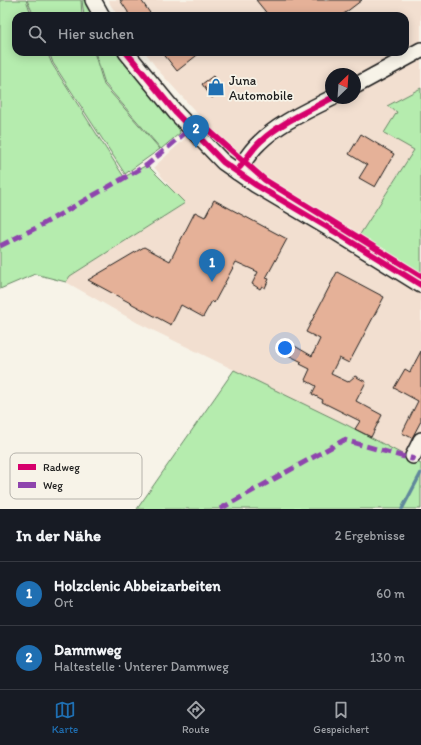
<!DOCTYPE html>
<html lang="de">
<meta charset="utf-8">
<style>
:root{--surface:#171b24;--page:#20242c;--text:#f1f3f6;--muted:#9ea1a6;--line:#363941;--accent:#1f6fb2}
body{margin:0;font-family:Itim,sans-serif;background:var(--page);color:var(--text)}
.compass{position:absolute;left:325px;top:68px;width:36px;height:36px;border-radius:50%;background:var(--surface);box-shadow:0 2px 10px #0003;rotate:25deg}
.you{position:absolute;left:285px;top:348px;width:14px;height:14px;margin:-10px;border:3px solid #fff;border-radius:50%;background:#1a73e8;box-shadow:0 0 0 6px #1a73e833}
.badge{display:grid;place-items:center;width:26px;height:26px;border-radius:50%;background:var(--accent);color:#fff;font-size:13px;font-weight:700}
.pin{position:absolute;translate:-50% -33px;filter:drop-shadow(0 1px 2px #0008)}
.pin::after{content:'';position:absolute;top:21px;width:14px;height:12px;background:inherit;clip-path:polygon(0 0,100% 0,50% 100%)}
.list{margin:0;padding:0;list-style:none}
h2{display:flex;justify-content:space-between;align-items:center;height:52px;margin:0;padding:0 16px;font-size:17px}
h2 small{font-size:13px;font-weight:400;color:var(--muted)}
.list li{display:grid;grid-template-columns:26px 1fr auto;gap:12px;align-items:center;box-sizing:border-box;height:64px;padding:0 16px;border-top:1px solid var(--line)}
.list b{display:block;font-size:15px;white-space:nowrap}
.list p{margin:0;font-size:13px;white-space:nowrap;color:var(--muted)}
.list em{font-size:13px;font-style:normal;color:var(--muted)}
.icon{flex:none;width:22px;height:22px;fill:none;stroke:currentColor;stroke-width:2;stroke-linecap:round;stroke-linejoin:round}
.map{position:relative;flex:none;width:421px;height:509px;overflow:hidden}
.search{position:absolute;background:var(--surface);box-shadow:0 2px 10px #0003;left:12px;right:12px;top:12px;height:44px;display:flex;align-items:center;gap:10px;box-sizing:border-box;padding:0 14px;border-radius:12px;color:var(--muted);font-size:15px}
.sheet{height:180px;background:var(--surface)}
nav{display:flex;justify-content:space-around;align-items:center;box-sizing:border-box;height:56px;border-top:1px solid var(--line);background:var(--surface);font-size:11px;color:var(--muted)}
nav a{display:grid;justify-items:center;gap:2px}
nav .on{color:var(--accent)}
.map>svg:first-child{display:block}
.built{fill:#f2dfd0;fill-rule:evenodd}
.green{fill:#b5ecae;stroke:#688465}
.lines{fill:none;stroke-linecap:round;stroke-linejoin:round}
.stream{stroke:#60889b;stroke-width:3.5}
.building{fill:#e5b198;stroke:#1c1c1c}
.minor-casing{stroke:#1c1c1c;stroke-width:18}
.minor{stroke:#f7f3e8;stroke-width:15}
.quiet{stroke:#8e44ad;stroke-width:5;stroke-dasharray:10 5;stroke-linecap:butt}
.cycleway-casing{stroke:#f7f3e8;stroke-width:8}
.cycleway{stroke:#d6006c;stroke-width:6}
.labels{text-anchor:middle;stroke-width:3.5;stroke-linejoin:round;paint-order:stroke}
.poi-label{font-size:13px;fill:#1c1c1c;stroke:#f7f3e8;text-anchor:start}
.key{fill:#f7f3e8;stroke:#b5b2ab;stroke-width:1}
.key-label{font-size:11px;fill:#1c1c1c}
</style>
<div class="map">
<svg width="421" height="509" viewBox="0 0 421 509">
<rect width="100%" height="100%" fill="#f7f3e8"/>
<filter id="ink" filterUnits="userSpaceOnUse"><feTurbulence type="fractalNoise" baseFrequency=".025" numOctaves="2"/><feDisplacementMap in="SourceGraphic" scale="8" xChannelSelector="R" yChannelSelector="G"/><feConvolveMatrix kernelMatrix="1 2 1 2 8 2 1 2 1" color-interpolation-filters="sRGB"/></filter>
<g filter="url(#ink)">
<!-- built -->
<path class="built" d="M109,0H421V88L388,106L397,112L414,150L350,251L421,293V431L408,457L347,425L138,323L66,282L70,276L184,204L154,167L204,121L158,70L145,52H405V16H118L110,4ZM331,74H355V98H331Z"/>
<!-- green -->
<g class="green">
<path d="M0,0H26L32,16H16V52H47L52,64L124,177L147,165L185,203L70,276L66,282L35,274L0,289Z"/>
<path d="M27,0H81L82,16H34Z"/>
<path d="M82,0H85L93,16H84Z"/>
<path d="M49,52H94L104,85L160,149L125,174L53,63Z"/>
<path d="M95,52H117L127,65L178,124L180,133L161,149L105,84Z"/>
<path d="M421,88V272L359,236L414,150L384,133L397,112L387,106Z"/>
<path d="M234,370L347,425L421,464V509H137Z"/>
</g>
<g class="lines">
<!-- stream -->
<path class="stream" d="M402,509L421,473"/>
</g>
<!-- building -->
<g class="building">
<path d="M120,0H141L152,16H128V12Z"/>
<path d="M256,0H362L341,16H269Z"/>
<path d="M162,52H201L177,71Z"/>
<path d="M213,76L223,89L212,98L202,84Z"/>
<path d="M361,134L394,154L375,187L359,178L367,165L349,154Z"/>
<path d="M214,200L287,239L266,278L269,279L265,288L262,286L260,289L252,284L258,272L236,262L214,303L212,301L203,317L181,305L171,325L88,280L144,247L170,261L195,212L205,217Z"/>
<path d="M337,272L384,297L349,363L339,358L331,374L348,382L355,376L366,382L356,401L382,415L371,437L355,429L360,421L322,402L323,400L312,394L316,386L305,380L310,369L300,364L302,362L288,355L293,345L312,356L320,339L306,332Z"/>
<path d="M421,351V421L412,438L402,433L418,401L394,388L405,369L410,372Z"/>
</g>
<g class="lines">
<!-- minor casing -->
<g class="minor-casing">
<g id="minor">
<path d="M93,0L102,16"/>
<path d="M126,52L176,113L223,162L256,185L337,233L421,285"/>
<path d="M355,86L421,50"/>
<path d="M237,172C244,162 250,151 259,143C279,123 307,111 332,98"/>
<path d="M413,456L421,440"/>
</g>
</g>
<!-- minor -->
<use href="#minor" class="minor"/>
<!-- quiet -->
<g class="quiet">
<path d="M0,246L36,228L147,165L191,128"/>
<path d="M220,509L344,440L412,459L413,456"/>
</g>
<!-- cycleway casing -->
<g class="cycleway-casing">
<g id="cycleway">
<path d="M126,52L176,113L223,162L256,185L337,233L421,285"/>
<path d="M198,121L265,180L421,276"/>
<path d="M240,167C247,158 253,148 261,141C282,122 308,111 332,98"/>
</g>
</g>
<!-- cycleway -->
<use href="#cycleway" class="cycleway"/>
</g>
</g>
<!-- icons -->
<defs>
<g id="shop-bare" transform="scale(1.38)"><path d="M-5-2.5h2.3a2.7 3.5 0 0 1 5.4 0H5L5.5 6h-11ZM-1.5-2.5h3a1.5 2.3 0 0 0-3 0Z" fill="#1f6fb2" stroke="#f7f3e8" stroke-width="2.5" paint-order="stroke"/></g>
</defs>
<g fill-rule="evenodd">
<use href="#shop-bare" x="216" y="87"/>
</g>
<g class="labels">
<!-- poi labels -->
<g class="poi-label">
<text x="229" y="85">Juna<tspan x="229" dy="15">Automobile</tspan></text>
</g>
</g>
<!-- legend -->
<rect x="10" y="453" width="132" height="46" rx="6" class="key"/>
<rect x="18" y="464" width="18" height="6" fill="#d6006c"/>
<rect x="18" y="482" width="18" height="6" fill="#8e44ad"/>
<g class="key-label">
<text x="43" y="471">Radweg</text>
<text x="43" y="489">Weg</text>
</g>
</svg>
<svg class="compass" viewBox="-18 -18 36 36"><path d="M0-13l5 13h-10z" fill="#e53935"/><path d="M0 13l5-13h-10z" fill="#9ea1a6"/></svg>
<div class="you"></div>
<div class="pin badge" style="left:212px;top:282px">1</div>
<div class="pin badge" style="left:196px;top:148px">2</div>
<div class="search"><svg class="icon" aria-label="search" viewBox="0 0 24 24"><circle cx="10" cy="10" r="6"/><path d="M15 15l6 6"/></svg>Hier suchen</div>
</div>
<section class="sheet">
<h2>In der Nähe<small>2 Ergebnisse</small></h2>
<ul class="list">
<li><span class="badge">1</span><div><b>Holzclenic Abbeizarbeiten</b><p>Ort</p></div><em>60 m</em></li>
<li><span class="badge">2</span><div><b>Dammweg</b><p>Haltestelle · Unterer Dammweg</p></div><em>130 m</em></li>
</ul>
</section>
<nav>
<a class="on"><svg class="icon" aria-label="map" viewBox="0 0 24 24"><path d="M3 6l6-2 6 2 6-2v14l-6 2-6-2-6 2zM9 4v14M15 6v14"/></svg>Karte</a>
<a><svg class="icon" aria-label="directions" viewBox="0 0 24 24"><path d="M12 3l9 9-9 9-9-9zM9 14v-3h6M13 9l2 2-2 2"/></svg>Route</a>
<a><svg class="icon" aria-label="saved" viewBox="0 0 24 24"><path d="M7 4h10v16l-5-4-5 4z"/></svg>Gespeichert</a>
</nav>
